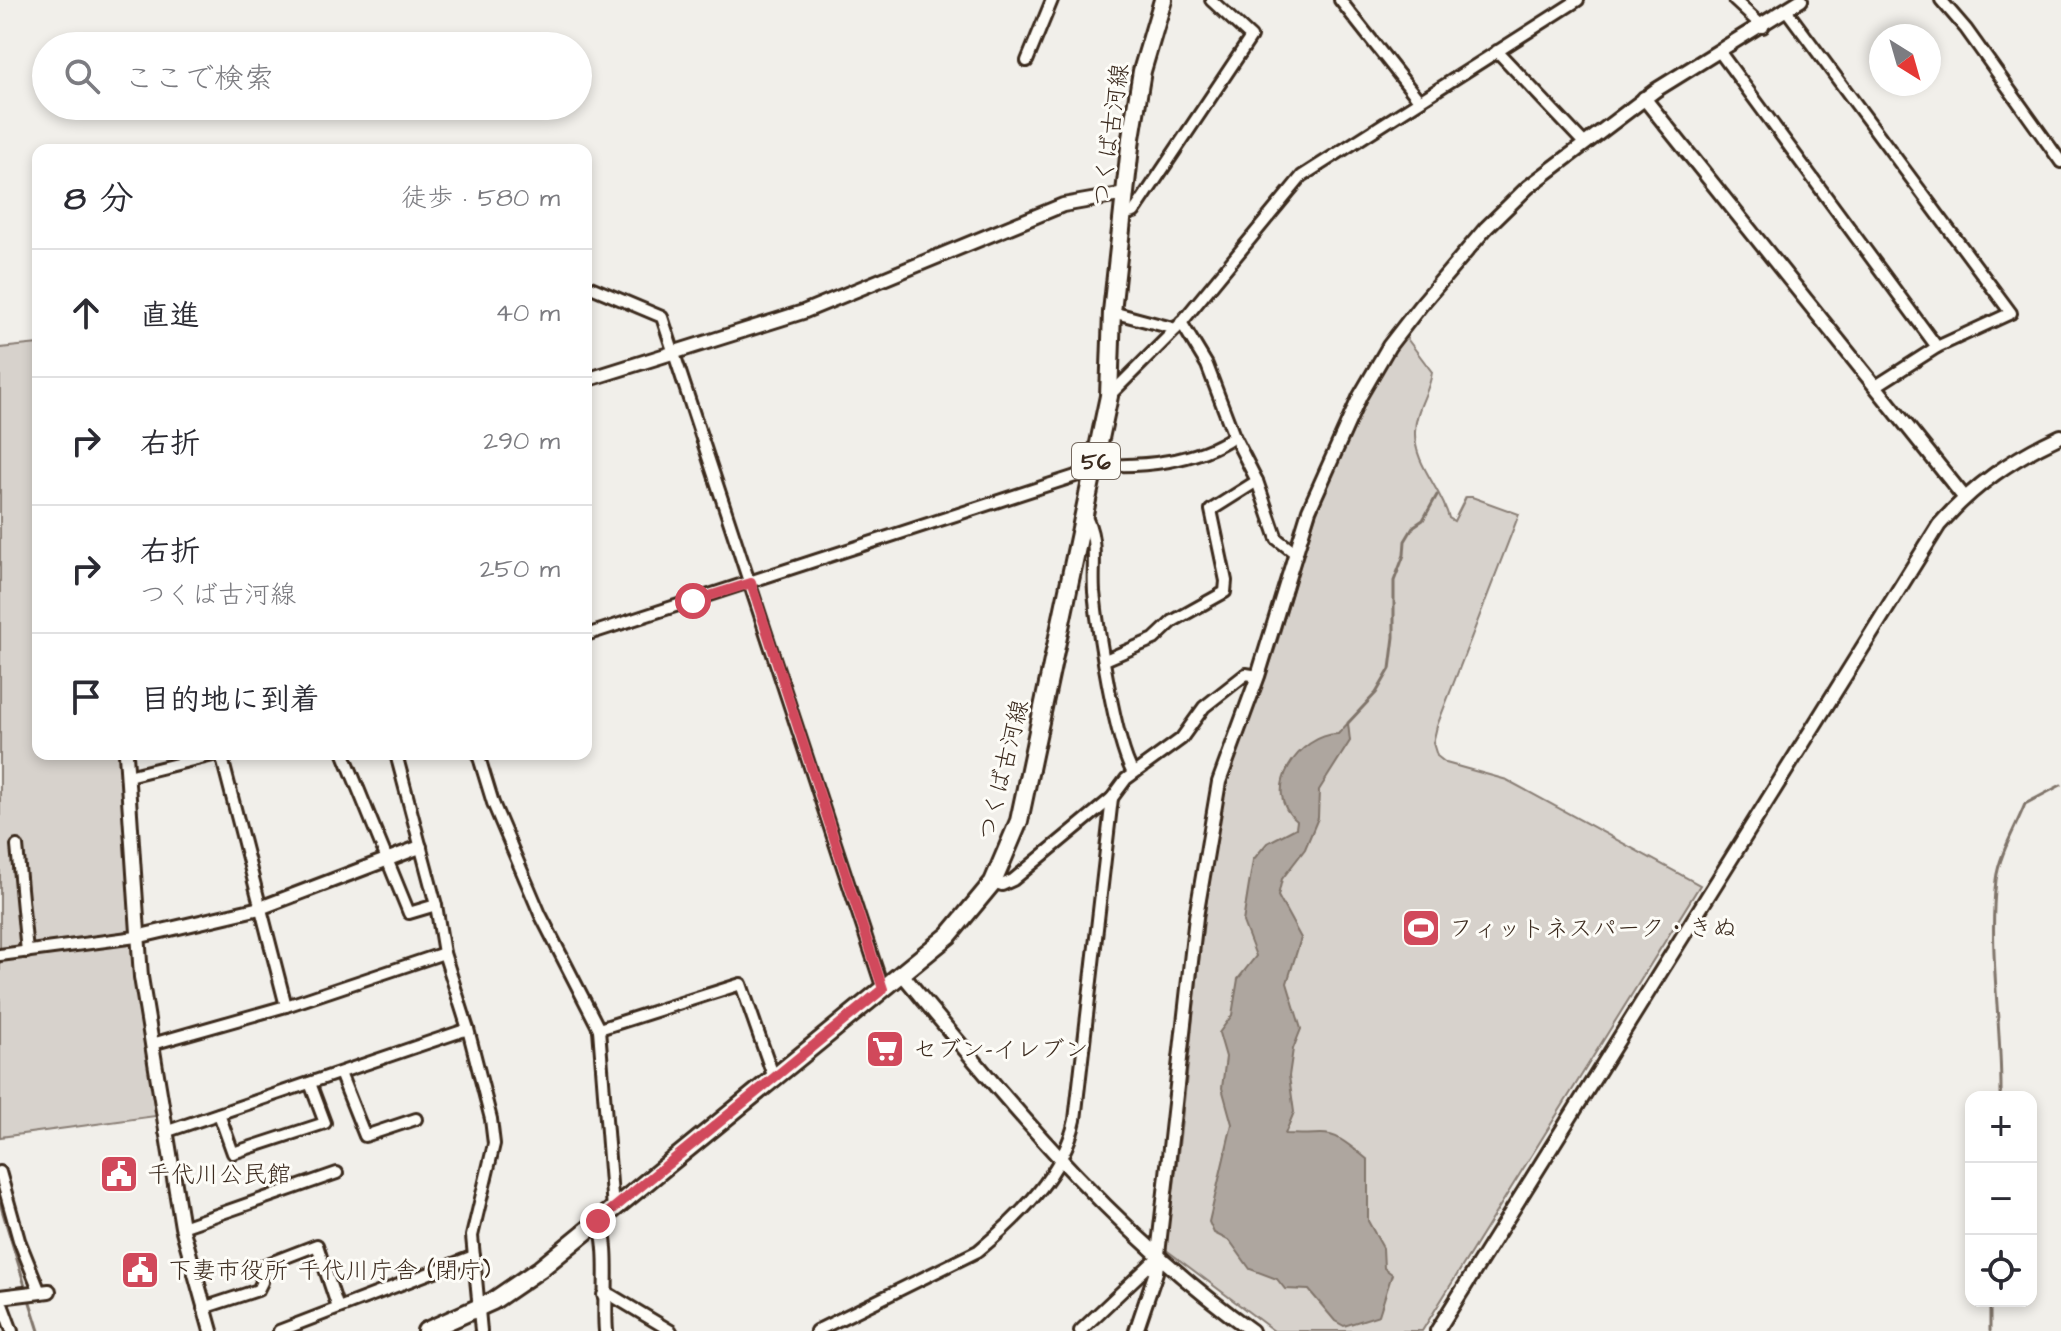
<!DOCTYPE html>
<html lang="ja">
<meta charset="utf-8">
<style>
:root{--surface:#fff;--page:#f2f2f3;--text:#2b2b33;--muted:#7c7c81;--line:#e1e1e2}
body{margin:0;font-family:"Architects Daughter","Klee One",sans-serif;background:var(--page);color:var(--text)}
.controls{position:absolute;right:24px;bottom:24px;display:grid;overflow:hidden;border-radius:16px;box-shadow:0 4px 12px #0003}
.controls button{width:72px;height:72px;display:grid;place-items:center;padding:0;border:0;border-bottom:2px solid var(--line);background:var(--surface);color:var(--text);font:40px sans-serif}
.compass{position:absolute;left:1869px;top:24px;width:72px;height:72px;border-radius:50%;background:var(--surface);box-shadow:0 4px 12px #0003;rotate:143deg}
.stop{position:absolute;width:24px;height:24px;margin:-18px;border:6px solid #d1495b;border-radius:50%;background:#fff}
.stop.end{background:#d1495b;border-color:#fff;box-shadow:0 2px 8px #0008}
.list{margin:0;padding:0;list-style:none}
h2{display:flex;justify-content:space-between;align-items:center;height:104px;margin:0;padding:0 32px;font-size:34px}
h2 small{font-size:26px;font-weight:400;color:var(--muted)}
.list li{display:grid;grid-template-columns:52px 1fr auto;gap:24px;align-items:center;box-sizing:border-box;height:128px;padding:0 32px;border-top:2px solid var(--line)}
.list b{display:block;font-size:30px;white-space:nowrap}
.list p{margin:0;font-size:26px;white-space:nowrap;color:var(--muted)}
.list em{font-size:26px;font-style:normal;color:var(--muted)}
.icon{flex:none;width:44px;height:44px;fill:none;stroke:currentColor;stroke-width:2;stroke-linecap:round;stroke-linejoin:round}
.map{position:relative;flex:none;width:2061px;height:1331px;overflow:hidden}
.search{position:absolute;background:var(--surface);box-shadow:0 4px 12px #0003;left:32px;top:32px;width:560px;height:88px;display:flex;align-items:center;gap:20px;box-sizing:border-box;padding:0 28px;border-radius:44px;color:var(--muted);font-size:30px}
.panel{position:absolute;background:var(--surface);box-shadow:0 4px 12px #0003;left:32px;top:144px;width:560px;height:616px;border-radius:16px}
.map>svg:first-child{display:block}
.green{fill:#d7d2cc;stroke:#897e75;stroke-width:2}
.water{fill:#aea69f;stroke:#80746b;stroke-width:2}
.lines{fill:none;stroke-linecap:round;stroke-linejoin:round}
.stream{stroke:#80746b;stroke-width:3}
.minor-casing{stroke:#3b2a1e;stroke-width:16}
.tertiary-casing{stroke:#3b2a1e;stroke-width:18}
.primary-casing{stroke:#3b2a1e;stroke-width:22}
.minor{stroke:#fdfcf7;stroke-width:10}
.tertiary{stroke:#fdfcf7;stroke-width:12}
.primary{stroke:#fdfcf7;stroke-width:16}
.route{stroke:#d1495b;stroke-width:10}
.labels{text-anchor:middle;stroke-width:6;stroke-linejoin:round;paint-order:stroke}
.shield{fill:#fdfcf7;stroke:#75695f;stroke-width:2}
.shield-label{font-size:22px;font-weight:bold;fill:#3b2a1e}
.street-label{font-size:24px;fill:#3b2a1e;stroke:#fdfcf7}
.poi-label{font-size:24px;fill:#3b2a1e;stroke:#fdfcf7;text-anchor:start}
</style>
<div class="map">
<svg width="2061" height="1331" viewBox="0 0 2061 1331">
<rect width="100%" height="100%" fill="#f1efea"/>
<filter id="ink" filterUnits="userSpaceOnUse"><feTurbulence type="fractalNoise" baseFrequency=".0125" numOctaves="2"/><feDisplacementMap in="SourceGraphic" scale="16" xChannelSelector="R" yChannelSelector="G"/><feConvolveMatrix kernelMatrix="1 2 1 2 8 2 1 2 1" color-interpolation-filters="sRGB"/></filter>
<g filter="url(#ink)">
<!-- green -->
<g class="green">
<path d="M1405,336L1432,372C1430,392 1415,409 1415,432C1414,466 1441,487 1449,518L1454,521L1466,497H1472L1519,514L1437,726L1433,743L1437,756L1446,763L1507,780L1700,885L1422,1331H1274L1165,1249C1189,1102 1194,952 1222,806C1233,748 1261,696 1278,640C1309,533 1338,427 1405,336Z"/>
<path d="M38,344V754H126L136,937L163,1115L0,1137V348Z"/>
</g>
<!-- water -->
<path class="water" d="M1348,723L1350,741L1319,790L1318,818L1305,849L1282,879L1278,896L1301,938L1287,983L1301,1029L1293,1049L1289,1076L1294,1112L1285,1134C1335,1137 1324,1124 1368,1160V1221L1383,1248L1384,1268L1392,1274L1379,1315L1344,1326L1335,1321L1309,1290L1285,1289L1277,1279L1250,1269L1230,1241L1214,1233L1209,1222L1232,1124L1222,1088L1226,1057L1219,1033L1232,1015L1238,979L1256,956L1243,922L1253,860L1267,843L1296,828L1297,821C1259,792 1299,734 1338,734Z"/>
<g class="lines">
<!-- stream -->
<g class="stream">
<path d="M1348,723L1376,693L1390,669L1394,637V581L1404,555L1405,541L1414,526L1423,520L1437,495"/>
<path d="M2001,1097C2002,1025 1988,952 1996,880C1999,855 2016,827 2025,804L2061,785"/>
<path d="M0,1203L26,1289"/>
<path d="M28,1296L39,1331"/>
<path d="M1990,1331V1301"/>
</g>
<!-- minor casing -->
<g class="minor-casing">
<g id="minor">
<path d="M1340,0L1418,99"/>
<path d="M1734,0L1763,27"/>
<path d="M1941,0L1966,29L2061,162"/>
<path d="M1787,11L2011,313L1937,347L1876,386"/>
<path d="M1497,51L1583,142"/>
<path d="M1719,51L1937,347"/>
<path d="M1027,61L1052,0"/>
<path d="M1122,215L1134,212L1251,37L1211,0"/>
<path d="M586,285L662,317L883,989"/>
<path d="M1112,312L1176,329"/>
<path d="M1181,322L1207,365L1234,436L1257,481L1277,539L1295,553"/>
<path d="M1109,396L1176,329L1302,176L1578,0"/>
<path d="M1096,464C1140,468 1197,462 1234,436"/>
<path d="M1084,514C1099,537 1092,566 1094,592C1098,631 1115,742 1133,773"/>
<path d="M586,635L1094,470"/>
<path d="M1105,660L1154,639L1173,621L1225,592L1226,581L1211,510L1257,481"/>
<path d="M221,754L286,1006"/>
<path d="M344,754L409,913L436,905"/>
<path d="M396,754L436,905L444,953L468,1029L491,1119L494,1144L472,1236L481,1331"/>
<path d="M478,754L493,803L540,914L599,1029L613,1209"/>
<path d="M128,776L217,754"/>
<path d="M17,846L27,952"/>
<path d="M993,882L1002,885L1013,880L1112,798L1126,779L1181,739L1204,707L1246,674L1258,676"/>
<path d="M0,955L136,937"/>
<path d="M599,1029L741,984L774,1078"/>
<path d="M152,1044L286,1006L444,953"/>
<path d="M340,1073L365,1136L416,1119"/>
<path d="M219,1114L233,1153L325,1123L310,1083"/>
<path d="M165,1132L468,1029"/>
<path d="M0,1172L19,1240L40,1292"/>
<path d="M182,1227L337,1173"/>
<path d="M603,1295H611L671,1331"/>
<path d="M0,1299L12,1331"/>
<path d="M203,1308L258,1290L262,1282L260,1267L317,1245L338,1308"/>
<path d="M279,1331L474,1256"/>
<path d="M816,1331L978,1251C1019,1217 1064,1173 1075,1120L1112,798"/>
<path d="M1080,1331L1157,1258"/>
</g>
</g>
<!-- tertiary casing -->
<g class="tertiary-casing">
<g id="tertiary">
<path d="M1644,98L1964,497"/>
<path d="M586,380L803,312L1063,205L1125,194"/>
<path d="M126,754L141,977L182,1227L211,1331"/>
<path d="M136,937L260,908L420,847"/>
<path d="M902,974C1011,1105 1112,1231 1252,1331"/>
<path d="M598,1221C611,1238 603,1304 606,1331"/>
<path d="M0,1297L49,1291"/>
<path d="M1136,1331L1156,1272L1196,917L1219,782L1258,676L1309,510L1360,396L1389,346L1420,306L1486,228L1528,187L1656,90L1801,0"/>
<path d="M1437,1331L1939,525C1974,485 2013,458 2061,436"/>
</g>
</g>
<!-- primary casing -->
<g class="primary-casing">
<path id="primary" d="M426,1331L493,1301L540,1269L949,935L993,882L1019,821L1109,396L1112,312L1131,138L1142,71L1163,0"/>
</g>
<!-- minor -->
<use href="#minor" class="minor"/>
<!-- tertiary -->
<use href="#tertiary" class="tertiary"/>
<!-- primary -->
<use href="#primary" class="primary"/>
</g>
</g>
<g class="lines" filter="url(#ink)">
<!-- route -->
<path class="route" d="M598,1221L883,989L751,583L693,601"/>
</g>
<!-- icons -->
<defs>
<g id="stadium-square" transform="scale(2)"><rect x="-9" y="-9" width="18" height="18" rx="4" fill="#d1495b" stroke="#fdfcf7"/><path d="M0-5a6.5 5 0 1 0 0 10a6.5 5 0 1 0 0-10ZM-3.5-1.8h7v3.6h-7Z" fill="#fff"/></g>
<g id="supermarket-square" transform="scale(2)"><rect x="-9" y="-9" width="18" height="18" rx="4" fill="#d1495b" stroke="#fdfcf7"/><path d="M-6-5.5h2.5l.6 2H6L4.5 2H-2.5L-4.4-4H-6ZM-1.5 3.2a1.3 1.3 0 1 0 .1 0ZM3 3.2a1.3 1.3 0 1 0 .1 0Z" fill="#fff"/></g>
<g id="civic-square" transform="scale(2)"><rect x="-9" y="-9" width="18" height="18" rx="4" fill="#d1495b" stroke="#fdfcf7"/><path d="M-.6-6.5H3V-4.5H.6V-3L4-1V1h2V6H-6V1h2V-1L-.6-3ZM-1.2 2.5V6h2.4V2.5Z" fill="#fff"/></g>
</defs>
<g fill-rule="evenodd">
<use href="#stadium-square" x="1421" y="928"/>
<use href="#supermarket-square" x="885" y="1049"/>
<use href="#civic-square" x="119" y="1174"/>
<use href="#civic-square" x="140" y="1270"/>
</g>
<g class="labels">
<!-- shield labels -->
<rect class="shield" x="1072" y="443" width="48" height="36" rx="6"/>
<g class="shield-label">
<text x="1096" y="469">56</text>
</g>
<!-- street labels -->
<g class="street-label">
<text transform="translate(1110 135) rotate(-82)" y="8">つくば古河線</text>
<text transform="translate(1003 770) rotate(-76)" y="8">つくば古河線</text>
</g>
<!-- poi labels -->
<g class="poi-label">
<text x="1449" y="936">フィットネスパーク・きぬ</text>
<text x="913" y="1057">セブン-イレブン</text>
<text x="147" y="1182">千代川公民館</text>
<text x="168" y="1278">下妻市役所 千代川庁舎 (閉庁)</text>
</g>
</g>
</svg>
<div class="controls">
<button>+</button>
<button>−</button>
<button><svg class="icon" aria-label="locate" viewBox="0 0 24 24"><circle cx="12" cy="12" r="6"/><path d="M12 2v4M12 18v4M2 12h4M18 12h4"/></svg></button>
</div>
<svg class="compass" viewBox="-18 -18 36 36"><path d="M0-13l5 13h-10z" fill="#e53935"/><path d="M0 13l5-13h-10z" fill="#7c7c81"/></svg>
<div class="stop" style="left:693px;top:601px"></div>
<div class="stop end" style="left:598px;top:1221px"></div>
<div class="search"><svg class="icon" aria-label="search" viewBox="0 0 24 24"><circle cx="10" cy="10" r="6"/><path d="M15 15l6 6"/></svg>ここで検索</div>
<section class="panel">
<h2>8 分<small>徒歩 · 580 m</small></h2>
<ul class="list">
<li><svg class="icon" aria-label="ahead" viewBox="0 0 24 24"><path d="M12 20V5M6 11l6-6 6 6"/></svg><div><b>直進</b></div><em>40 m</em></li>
<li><svg class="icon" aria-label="right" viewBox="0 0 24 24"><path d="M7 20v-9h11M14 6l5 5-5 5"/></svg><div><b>右折</b></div><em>290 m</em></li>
<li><svg class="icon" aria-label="right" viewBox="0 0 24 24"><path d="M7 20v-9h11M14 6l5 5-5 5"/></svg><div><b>右折</b><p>つくば古河線</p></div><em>250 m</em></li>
<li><svg class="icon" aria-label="arrive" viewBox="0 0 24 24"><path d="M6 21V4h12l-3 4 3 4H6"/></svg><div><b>目的地に到着</b></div></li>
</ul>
</section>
</div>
